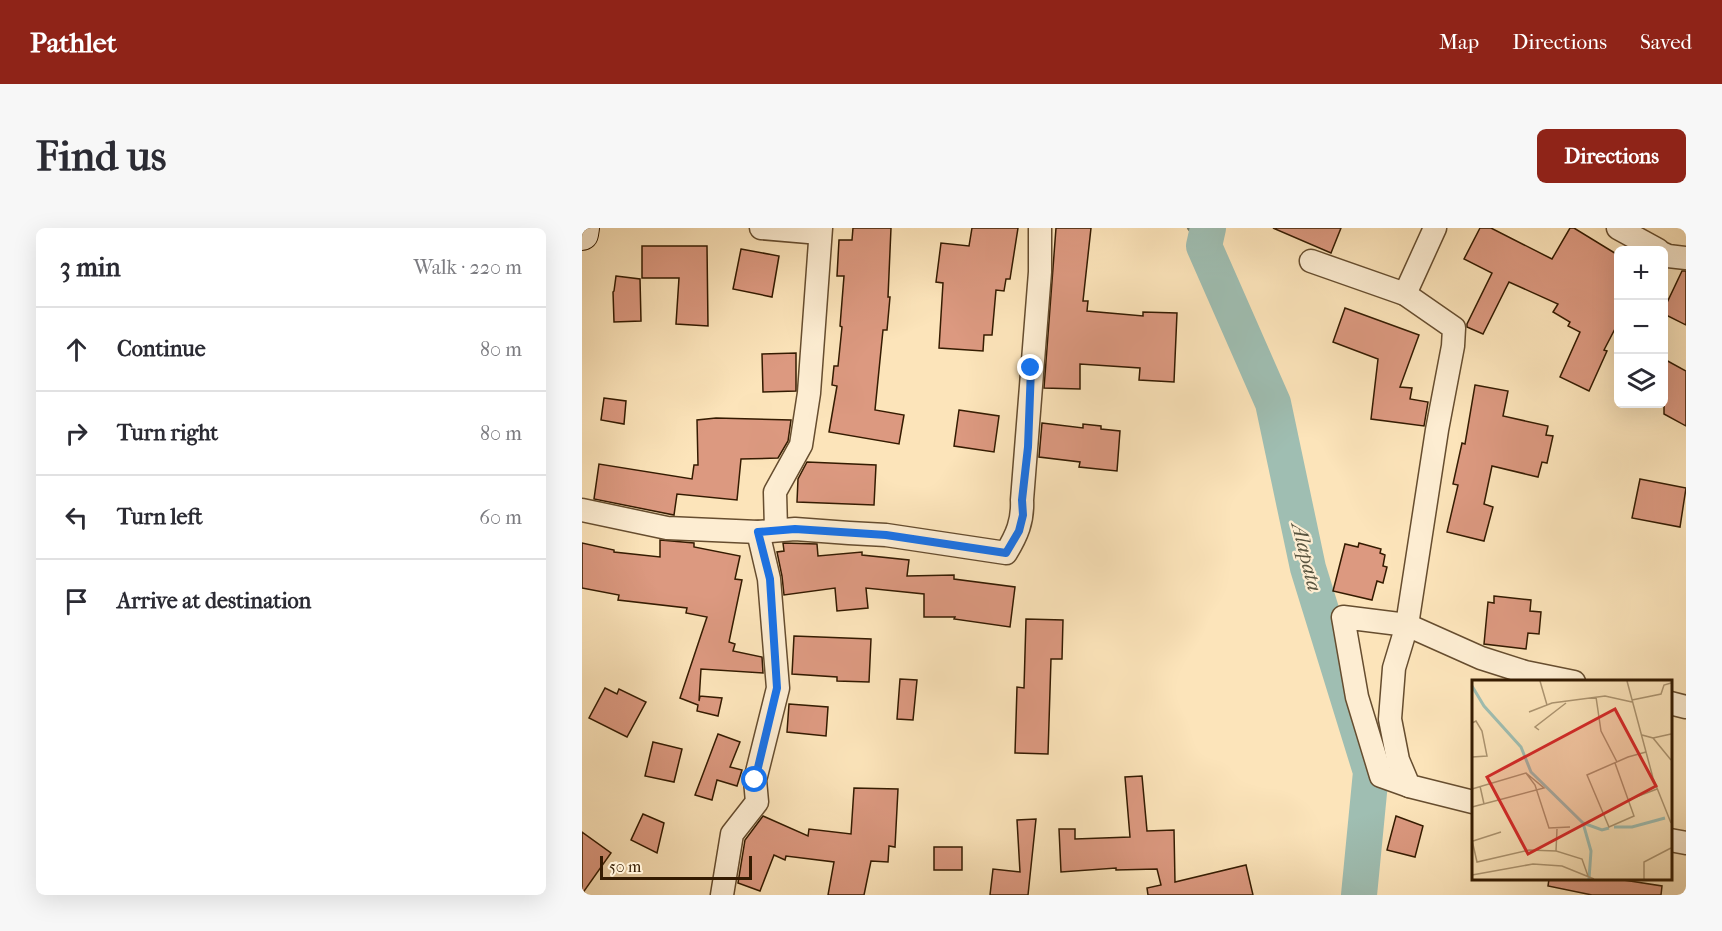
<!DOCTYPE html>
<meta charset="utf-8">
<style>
:root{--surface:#fff;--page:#f7f7f7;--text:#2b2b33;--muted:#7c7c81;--line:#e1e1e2;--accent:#8f2418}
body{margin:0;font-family:"IM FELL French Canon",serif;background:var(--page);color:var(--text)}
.controls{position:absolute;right:18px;top:18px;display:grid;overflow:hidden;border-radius:9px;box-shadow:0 6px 24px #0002}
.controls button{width:54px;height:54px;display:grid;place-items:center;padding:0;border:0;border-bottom:2px solid var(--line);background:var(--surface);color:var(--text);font:30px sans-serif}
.scale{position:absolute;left:18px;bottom:15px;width:152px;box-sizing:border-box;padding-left:6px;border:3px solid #341b01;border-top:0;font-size:16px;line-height:21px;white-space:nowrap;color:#341b01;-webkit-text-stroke:4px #fdedd2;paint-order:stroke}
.stop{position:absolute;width:18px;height:18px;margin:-14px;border:4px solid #1a73e8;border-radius:50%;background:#fff}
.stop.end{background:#1a73e8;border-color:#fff;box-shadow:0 2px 6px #0008}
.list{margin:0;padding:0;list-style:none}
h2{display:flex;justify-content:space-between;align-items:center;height:78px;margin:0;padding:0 24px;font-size:26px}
h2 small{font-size:20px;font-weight:400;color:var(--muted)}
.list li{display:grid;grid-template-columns:39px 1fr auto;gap:18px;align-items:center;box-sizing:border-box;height:84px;padding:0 24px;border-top:2px solid var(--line)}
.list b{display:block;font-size:22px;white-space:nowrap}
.list em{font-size:20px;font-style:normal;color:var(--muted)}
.icon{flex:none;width:33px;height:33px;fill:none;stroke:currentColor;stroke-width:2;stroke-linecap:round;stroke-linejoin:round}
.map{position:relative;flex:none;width:1104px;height:667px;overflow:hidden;border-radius:9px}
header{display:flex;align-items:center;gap:36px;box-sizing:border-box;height:84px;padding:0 30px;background:var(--accent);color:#fff}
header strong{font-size:28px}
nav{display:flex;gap:33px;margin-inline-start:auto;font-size:21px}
.intro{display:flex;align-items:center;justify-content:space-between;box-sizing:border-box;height:144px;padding:0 36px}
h1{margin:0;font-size:42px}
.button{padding:15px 27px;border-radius:9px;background:var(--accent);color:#fff;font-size:21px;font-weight:700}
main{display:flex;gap:36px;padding:0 36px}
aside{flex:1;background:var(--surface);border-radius:9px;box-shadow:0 6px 24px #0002}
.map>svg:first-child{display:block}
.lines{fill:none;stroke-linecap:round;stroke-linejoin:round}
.stream{stroke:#747d6b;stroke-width:6}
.river{stroke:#9fbeb2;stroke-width:36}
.building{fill:#dc9980;stroke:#341b01;stroke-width:1.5}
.street-casing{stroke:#664d2f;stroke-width:25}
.secondary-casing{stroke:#341b01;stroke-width:34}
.street{stroke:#fdedd2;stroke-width:22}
.secondary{stroke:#fdedd2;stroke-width:32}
.route{stroke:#1a73e8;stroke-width:8}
.labels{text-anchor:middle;stroke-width:4.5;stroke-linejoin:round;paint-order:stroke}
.water-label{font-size:21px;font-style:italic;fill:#59543f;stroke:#fdedd2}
.inset-river{fill:none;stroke:#9fbeb2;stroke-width:3}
.inset-road{fill:none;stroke:#ac9470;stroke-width:1.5}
.view{fill:#d62828;fill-opacity:0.15;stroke:#d62828;stroke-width:3}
.inset-edge{fill:none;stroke:#341b01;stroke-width:3}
</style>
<header>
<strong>Pathlet</strong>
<nav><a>Map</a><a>Directions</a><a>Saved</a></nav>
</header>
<div class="intro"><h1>Find us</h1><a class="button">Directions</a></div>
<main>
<aside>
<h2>3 min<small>Walk · 220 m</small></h2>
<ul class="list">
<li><svg class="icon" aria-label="ahead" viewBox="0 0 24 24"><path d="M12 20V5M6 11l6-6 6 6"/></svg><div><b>Continue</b></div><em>80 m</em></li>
<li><svg class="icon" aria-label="right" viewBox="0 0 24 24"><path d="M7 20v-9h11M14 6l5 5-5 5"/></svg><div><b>Turn right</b></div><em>80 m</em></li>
<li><svg class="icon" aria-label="left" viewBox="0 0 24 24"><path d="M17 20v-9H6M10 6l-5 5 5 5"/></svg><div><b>Turn left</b></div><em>60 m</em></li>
<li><svg class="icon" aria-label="arrive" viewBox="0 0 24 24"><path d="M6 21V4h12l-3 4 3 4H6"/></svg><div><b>Arrive at destination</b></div></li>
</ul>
</aside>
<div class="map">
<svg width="1104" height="667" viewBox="0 0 1104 667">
<rect width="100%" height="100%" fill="#fce4ba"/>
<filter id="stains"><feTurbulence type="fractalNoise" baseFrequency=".00333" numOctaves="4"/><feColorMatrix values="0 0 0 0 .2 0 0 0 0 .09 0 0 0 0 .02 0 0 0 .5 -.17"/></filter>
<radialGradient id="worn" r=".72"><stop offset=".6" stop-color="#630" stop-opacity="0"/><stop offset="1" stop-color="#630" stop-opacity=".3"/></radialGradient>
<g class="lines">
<!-- stream -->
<path class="stream" d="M608,0L622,18"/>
<!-- river -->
<path class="river" d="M626,0L622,18L691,175L726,340L789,544L777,667"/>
</g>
<!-- building -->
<g class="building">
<path d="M271,0H309L306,69H308L305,102H301L293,182L322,187L317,216L247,204L255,158L250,157L252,138H256L260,99L258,98L262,48H255L257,12H270Z"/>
<path d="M390,0H436L428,51H424L422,63L414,62L410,107H402L401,123L357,120L361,55L354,54L359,15L387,18Z"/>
<path d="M474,0H509L501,73H506L505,83L561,88V84L595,85L592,154L557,152L558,140L498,136V161L462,160Z"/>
<path d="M691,0H759L749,25Z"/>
<path d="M898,0H909L970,31L988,0H992L1036,27V95L1022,122L1025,123L1007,163L978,149L998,104L986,98L988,94L971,84L976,76L927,54L901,106L885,99V96L910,45L882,31Z"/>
<path d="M60,18H125L126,98L94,96L97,50H60Z"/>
<path d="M159,21L197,28L190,69L151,61Z"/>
<path d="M1100,43H1104V97L1082,86V81Z"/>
<path d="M34,48L58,51L59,93L32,94L31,64L32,63Z"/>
<path d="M763,80L837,107L818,159L830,160L828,171L846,174L842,198L789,191L796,131L751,114Z"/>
<path d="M214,125V163L181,164L180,126Z"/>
<path d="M1082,131L1104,143V198L1082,186Z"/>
<path d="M893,157L926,163L921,188L966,198L964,207L971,208L965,235L960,234L956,249L910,238L902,276L911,279L902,313L865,304L876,257L871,256L880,215L883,216Z"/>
<path d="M22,170L44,173L42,196L19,192Z"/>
<path d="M377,182L417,188L412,224L372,218Z"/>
<path d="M134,190L209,192L206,213L196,230L159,231L155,272L95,266L92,287L12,271L17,236L110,251L112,237H116L115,192Z"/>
<path d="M460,195L501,200V196L519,198V201L538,203L535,243L497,239L498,234L457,229Z"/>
<path d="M225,234L294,237L292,277L215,274L216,251Z"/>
<path d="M1058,251L1104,260L1098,299L1050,290Z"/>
<path d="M78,312L112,315V319L158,328L153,351L160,352L147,414L153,416L151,423L180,429L181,445L119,441L117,473L118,468L140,470L136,488L115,483L116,477L98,470L125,389L104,385L105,380L36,372L37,367L0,360V315L32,322V324L78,329Z"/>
<path d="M201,315L235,316L236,328L280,324V327L327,332L325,348L372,347V351L433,359L428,399L372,391L373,389H342V366L284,360L286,380L255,383L253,360L202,367L200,348L195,324L202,323Z"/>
<path d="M777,315L799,321L798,325L803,327L801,338L805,339L801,355L795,353L790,372L751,363L763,316L776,319Z"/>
<path d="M912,368L949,372L948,383L959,384L957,406L946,405L944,421L902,416L906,374L912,375Z"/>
<path d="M444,391L481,392L480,431H469L466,526L433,525L435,459L442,460Z"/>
<path d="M212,408L289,411L287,454L255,453V449L210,446Z"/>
<path d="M318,451L335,452L331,492L315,491Z"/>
<path d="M23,460L35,466L37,461L64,474L45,509L7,490Z"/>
<path d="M207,476L246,479L244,508L205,504Z"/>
<path d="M136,506L158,514L148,539L160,542L155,558L135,552L130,572L113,567Z"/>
<path d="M71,514L100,521L92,554L63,548Z"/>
<path d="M560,548L565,603L592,602L593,654L664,637L671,667H566L565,660L579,657L575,641L534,642V640L479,644L477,601H493V611L548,609L543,549Z"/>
<path d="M272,560L316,561L313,619L307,618L306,634L289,633L282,667H246L252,634L204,628L203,632L192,627L178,663L156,655L163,612L181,588L226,608L227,601L269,606Z"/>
<path d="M61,586L82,595L75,625L49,612Z"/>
<path d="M814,588L841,598L833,629L805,622Z"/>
<path d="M454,591L446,667H408L411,641L438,644L435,592Z"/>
<path d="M0,604L29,625L0,666Z"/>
<rect x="352" y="619" width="28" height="23"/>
<path d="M967,651H1035L1080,658L1079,667H1010L966,658Z"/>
</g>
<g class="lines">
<!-- street casing -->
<g class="street-casing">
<g id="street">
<path d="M179,0L238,5"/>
<path d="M1036,0L1076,22"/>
<path d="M1082,26L1086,28L1104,30"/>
<path d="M729,33L823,66L872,100L871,118L855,202L825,397L812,440L808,491L816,532L827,558L891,574"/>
<path d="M823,66L853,0"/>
<path d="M0,282L85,300L176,304L213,301L267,305L304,307L424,325C435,307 441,293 440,272L458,44V0"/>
<path d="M194,301L193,264L219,217L227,165L239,0"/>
<path d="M1088,475L1104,479"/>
<path d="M827,558L799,548L775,469L761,389L825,397L899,430L943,444L992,454"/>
<path d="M1088,612L1104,615"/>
<path d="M140,667L150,606L175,574L173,552L196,460L187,351L176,304"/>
</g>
</g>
<!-- secondary casing -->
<g class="secondary-casing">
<path id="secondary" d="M0,6L1,0"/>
</g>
<!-- street -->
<use href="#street" class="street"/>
<!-- secondary -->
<use href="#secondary" class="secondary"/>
</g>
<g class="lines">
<!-- route -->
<path class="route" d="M173,552L195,460L188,351L176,304L213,301L304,307L424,325L437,303L441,287L440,272L446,219L449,140"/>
</g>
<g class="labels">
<!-- water labels -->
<g class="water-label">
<text transform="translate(725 329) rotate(76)" y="7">Alapata</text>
</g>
</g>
<!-- overview -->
<g transform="translate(890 452)">
<rect width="200" height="200" fill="#fce4ba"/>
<path class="inset-river" d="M0,6L12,26L49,67L59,92L111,143L119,171L117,199M111,143L130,150L137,148M142,147H160L193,138"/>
<path class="inset-road" d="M68,1L75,25M155,1L181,98L199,143M124,17L129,51L145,82M160,20L189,14L192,5L199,3M57,32L80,23L133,16L160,22M0,43L4,41L10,51L15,76L0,77M67,50L63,47L94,23M170,55L181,58L199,80M181,58L199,54M143,83L162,136L137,147L115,95L156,77L174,72M8,106L12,124M0,109L54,93L63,105L77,148L98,147M156,120L185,109M0,127L72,108L54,93M85,149L84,171L110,179L116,196M0,160L5,182L57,170L84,171M1,161L29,152M0,195L61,184L90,186L122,199M172,199V182L199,168"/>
<path class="view" d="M143,29L184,106L56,174L15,97Z"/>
<rect width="200" height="200" class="inset-edge"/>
</g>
<rect width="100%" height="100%" filter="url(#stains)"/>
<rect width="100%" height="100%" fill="url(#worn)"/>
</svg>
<div class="controls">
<button>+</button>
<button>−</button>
<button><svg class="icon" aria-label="layers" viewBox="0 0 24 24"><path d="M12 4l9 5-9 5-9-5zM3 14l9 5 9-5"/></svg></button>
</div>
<div class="scale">50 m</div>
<div class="stop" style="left:173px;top:552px"></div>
<div class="stop end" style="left:449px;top:140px"></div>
</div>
</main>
